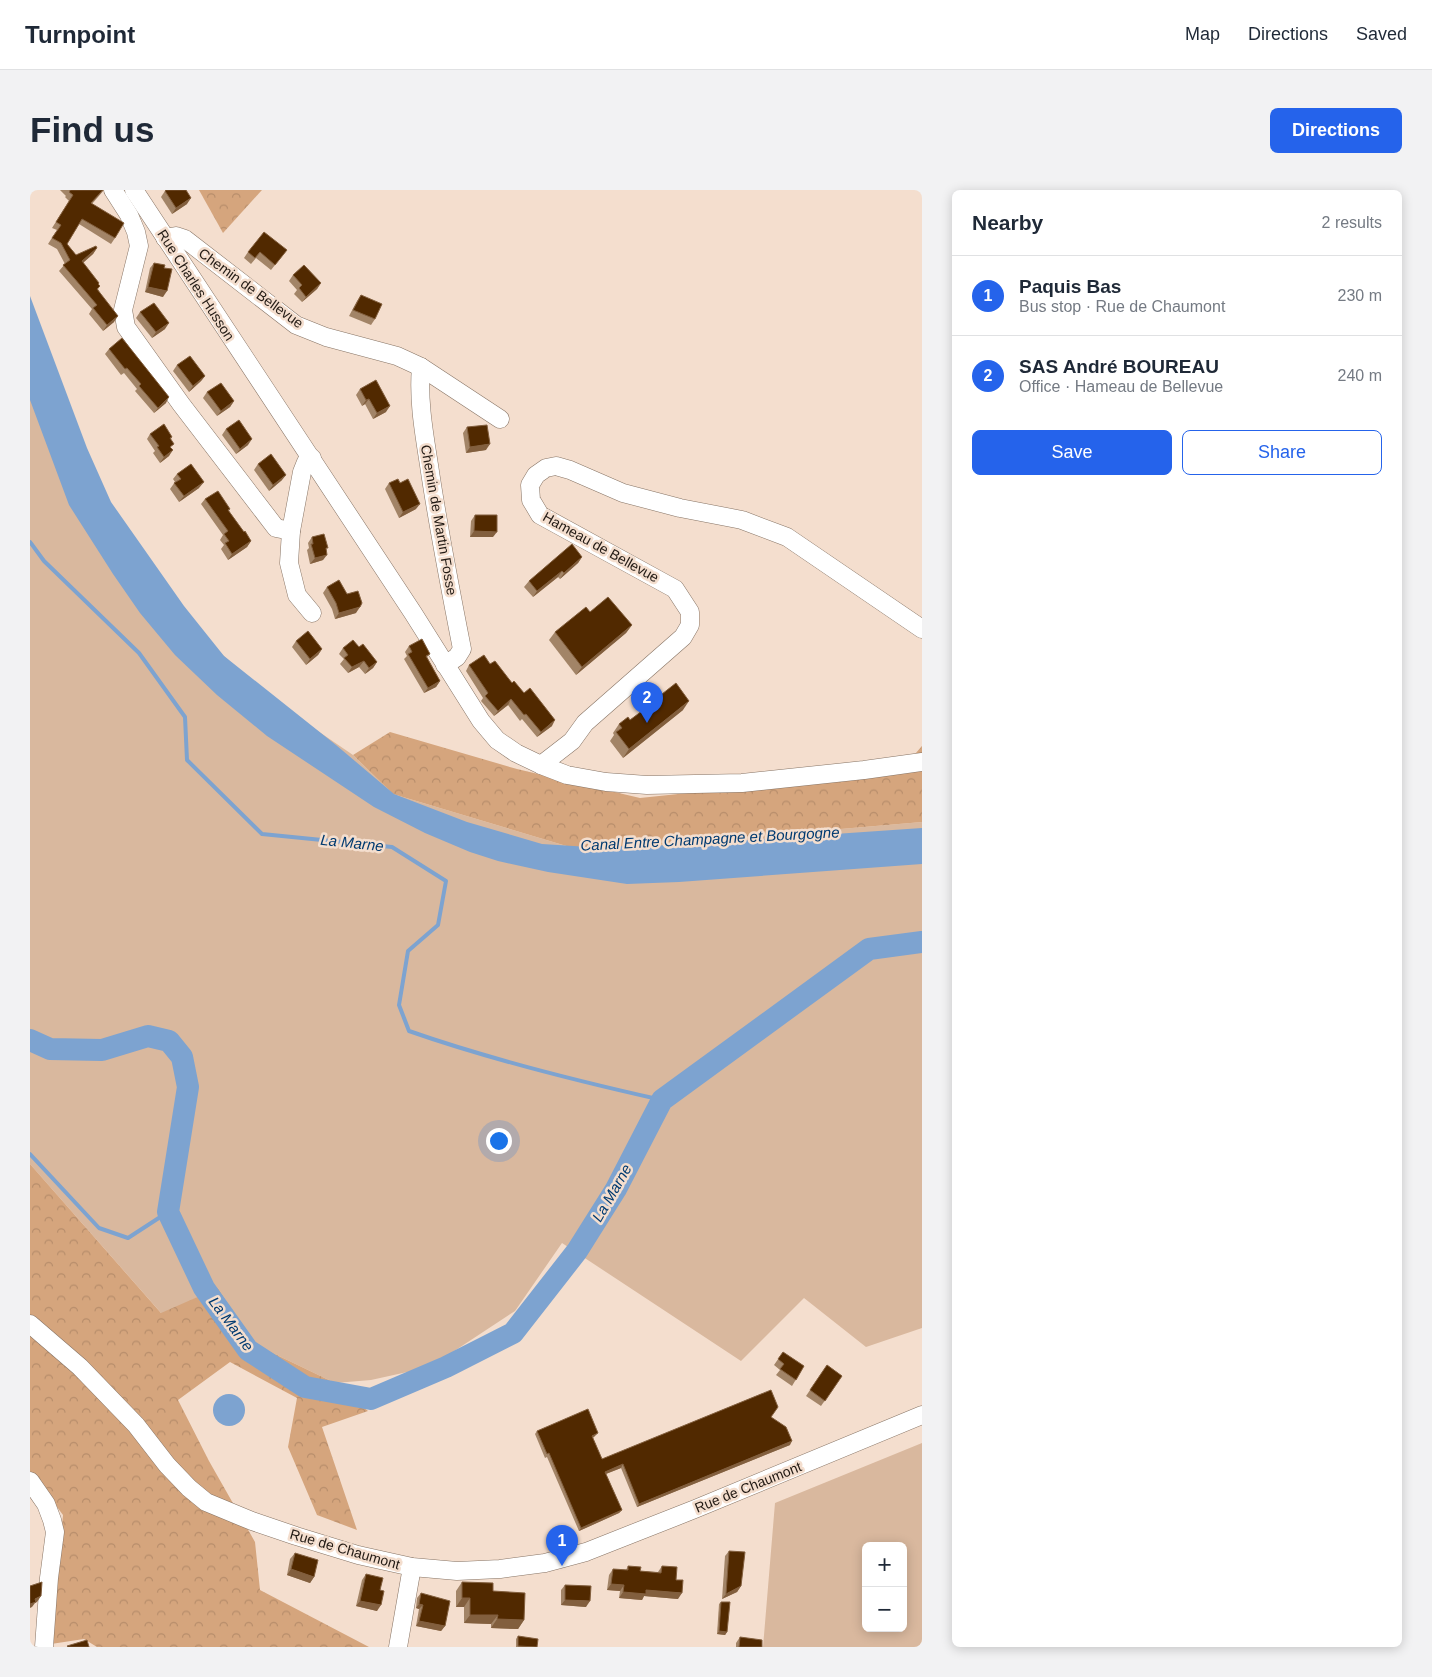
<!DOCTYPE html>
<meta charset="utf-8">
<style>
:root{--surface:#fff;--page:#f2f2f3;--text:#1f2937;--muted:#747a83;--line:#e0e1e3;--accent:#2563eb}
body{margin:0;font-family:Arial,sans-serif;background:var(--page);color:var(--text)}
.controls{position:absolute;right:15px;bottom:15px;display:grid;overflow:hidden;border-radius:8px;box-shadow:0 2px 12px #0003}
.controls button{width:45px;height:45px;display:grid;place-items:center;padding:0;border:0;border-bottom:1px solid var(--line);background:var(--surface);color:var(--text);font:25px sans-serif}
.you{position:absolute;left:468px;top:950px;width:18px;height:18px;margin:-12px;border:4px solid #fff;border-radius:50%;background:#1a73e8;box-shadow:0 0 0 8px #1a73e833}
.badge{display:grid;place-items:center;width:32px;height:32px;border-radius:50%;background:var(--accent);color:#fff;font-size:16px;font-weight:700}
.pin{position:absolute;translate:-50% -41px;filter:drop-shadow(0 1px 2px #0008)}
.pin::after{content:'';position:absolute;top:26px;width:18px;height:15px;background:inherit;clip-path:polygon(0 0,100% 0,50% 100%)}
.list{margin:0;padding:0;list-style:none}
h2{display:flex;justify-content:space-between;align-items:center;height:65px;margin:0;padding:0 20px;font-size:21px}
h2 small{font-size:16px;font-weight:400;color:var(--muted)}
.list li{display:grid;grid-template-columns:32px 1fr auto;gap:15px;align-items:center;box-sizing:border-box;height:80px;padding:0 20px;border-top:1px solid var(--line)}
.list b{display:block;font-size:19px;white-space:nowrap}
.list p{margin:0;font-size:16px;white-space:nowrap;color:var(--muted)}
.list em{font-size:16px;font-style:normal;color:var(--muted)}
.actions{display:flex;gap:10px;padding:15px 20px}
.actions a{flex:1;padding:11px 0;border:1px solid var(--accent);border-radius:8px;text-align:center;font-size:18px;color:var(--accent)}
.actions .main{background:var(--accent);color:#fff}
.map{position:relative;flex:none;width:892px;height:1457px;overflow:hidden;border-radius:8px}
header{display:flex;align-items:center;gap:30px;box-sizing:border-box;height:70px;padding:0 25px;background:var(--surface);border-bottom:1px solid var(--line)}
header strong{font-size:24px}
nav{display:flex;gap:28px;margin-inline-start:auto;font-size:18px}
.intro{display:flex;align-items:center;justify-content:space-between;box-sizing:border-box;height:120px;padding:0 30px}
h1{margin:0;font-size:35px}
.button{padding:12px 22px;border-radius:8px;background:var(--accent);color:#fff;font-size:18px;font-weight:700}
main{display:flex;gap:30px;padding:0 30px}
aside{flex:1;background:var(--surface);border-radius:8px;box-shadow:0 2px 12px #0003}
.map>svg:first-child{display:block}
.grass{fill:#d9b89e;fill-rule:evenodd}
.forest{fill:url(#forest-crowns)}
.water{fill:#7da3d0}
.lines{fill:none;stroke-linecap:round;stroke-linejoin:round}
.stream{stroke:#7da3d0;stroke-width:4}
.river{stroke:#7da3d0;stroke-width:22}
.minor-casing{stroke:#877465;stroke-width:19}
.minor{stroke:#fff;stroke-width:18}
.wall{fill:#a28467}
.shaded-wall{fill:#825f3e}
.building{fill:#512900;stroke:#825f3e}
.labels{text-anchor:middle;stroke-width:5;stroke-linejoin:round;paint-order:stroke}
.street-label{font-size:14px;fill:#221a14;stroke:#f4dece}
.water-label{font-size:15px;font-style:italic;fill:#003a70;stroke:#f4dece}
</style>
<header>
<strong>Turnpoint</strong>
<nav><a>Map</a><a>Directions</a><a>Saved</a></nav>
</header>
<div class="intro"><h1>Find us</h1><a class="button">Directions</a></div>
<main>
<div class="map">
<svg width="892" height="1457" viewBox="0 0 892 1457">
<defs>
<pattern id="forest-crowns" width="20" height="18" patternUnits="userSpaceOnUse" patternTransform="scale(1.25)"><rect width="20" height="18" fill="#d5a57d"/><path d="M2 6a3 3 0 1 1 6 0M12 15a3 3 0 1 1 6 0" fill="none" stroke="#b78d6b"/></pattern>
</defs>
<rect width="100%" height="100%" fill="#f4dece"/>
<!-- grass -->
<g class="grass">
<path d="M0,201L150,425L238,507L323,565L363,604L553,661L892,632V1138L836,1157L774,1108L711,1171L532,1053L485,1121L400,1177L341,1190L305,1193L224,1154L188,1098L132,1124L0,974Z"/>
<path d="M892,1253V1457H733L745,1313ZM836,1356H873V1438H836Z"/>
</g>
<!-- forest -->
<g class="forest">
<path d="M169,0H232L193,43Z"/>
<path d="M360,542L487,579L610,608L870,581L892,556V632L553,661L363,604L323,565Z"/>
<path d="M0,974L131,1123L188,1098L224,1154L305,1193L338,1221L292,1237L327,1340L287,1325L258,1257L267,1208L200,1172L148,1210L179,1271L225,1352L230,1400L339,1457H67L54,1449L21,1454L33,1325L0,1281Z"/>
</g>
<!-- water -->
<g class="water">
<path d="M0,106L57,258L81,312L154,416L194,466L306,555L364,604L437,632L512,654L559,657L647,655L892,638V674L649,692L597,694L518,682L468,671L440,662L395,643L344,617L237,546L187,505L145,465L110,423L83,384L39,315L0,210Z"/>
<circle cx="199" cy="1220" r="16"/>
</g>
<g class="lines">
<!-- stream -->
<g class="stream">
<path d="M0,352L14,371L109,463L155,527L157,570L232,644L362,657L416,691L408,735L378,761L369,815L379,841C462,870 547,891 632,910"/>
<path d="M0,964L69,1038L98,1048L138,1022"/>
</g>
<!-- river -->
<path class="river" d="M0,850L20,859L72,860L118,846L139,851L152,867L158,897L138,1022L174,1098L218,1160L275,1197L341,1209L416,1177L483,1143L547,1061L586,999L632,910L839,759L892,752"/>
<!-- minor casing -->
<g class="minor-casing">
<g id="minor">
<path d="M83,0L99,25L106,42L109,56L93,120L96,137L151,214L246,338L261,341L259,373L267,405L282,423"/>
<path d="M104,0L383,423L451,531L467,550L486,563L511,575L537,585L576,592L617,595L712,593L834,580L892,572"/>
<path d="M135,48L146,46L155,49L266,135L296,147L367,166L391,177L470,229"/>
<path d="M391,177C388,210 394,243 399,275C408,337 420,398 432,459L427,467L415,475"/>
<path d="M261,341L272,282L276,272L282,268"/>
<path d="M511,575L542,551L555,533L653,447L660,435V422L645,399L510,325L501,310L500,295L506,285L516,278L526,276L540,280L593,303L650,318L712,330L757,347L892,439"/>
<path d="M0,1134L50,1177L106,1235L137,1275L159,1298L176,1312L222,1331L266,1346L328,1365L382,1377L427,1381L470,1379L515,1373L556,1362L665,1319L892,1225"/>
<path d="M0,1291L16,1314L22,1330L25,1342L19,1388L14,1457"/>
<path d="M368,1457L382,1377"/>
</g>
</g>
<!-- minor -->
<use href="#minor" class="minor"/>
</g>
<!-- wall -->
<g class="wall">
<path d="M30,0H74L62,14L85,48L81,54L49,34L37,54L46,65L67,58L63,64L53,73L70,96L68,99L84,132L73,141L59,124L62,119L29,81L35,74L27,59L18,54L27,40L22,38L39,11L35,7L36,6Z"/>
<path d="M135,1L157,14L142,24L131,7Z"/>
<path d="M257,60L241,80L226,68L221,74L214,68L218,62Z"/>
<path d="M124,73L133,107L115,102L120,78Z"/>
<path d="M263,85L291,93L287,99L272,112L264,104L267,100L259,91Z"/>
<path d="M331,105L345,129L341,135L319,126L327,111Z"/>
<path d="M110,122L135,139L122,148L106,128Z"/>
<path d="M79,159L136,213L124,223L105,201L107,199L94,183L91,185L75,164Z"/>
<path d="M147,175L175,186L171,191L159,202L143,181Z"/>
<path d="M330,199L356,222L343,229L335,214L332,216L326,205Z"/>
<path d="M177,202L204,211L200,217L187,226L173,208Z"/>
<path d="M437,237L456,260L436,263L433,243Z"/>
<path d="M196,239L218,255L206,264L192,245Z"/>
<path d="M120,244L142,247L141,249V258L139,266L130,273L123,263L125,261L117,249Z"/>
<path d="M228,274L252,290L239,301L224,280Z"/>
<path d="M147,284L169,298L149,312L140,299L145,292L143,289Z"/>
<path d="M359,293H370L386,319L369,328L355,299Z"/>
<path d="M175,309L200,319L199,321L214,342L221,351L217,357L198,370L191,359L194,355L190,350L193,345L171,314Z"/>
<path d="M445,325L463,347H440L441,331Z"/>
<path d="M282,347L296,360L293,370L280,374L277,360L279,358L278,353Z"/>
<path d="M552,367L548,373L530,389L528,387L503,407L494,397L499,391Z"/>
<path d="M297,397L317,404L326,423L305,429L302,419L293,403Z"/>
<path d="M560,422L602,435L596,443L546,485L519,450L525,442Z"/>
<path d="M266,451L292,459L288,465L276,475L262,457Z"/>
<path d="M379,456L400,464L397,467L410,491L406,497L394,503L374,469L377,466L375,462Z"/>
<path d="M329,457L347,472L343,478L335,484L329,477L318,483L310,474L314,469L309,464L313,458Z"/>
<path d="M460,474L482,493L522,536L507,547L492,529L490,531L478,515L464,526L451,511L453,508L436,481L439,475Z"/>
<path d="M618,513L653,520L593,568L580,551L584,545L583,543L589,534L600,530L614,519Z"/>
<path d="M753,1162L774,1176L762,1196L746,1185L750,1180L744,1175Z"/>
<path d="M797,1175L812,1186L791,1216L776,1206Z"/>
<path d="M741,1227L760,1255L607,1317L591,1278L576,1284L592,1320L589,1323L549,1341L517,1267L515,1268L505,1244L507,1241L565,1246L563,1248L572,1269Z"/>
<path d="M699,1361L711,1396L707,1402L692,1409L695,1366Z"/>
<path d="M265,1363L284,1387L280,1393L257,1385L260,1369Z"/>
<path d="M598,1376L610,1381L628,1382L632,1376L646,1390L648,1409L614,1406L612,1410L589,1408L590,1401L577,1400L579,1385L583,1379L596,1380Z"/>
<path d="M336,1384L350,1400L347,1421L326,1416L332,1390Z"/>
<path d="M432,1392L463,1401L494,1430L488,1439L461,1438V1434L434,1433V1417H426V1401Z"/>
<path d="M535,1395L556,1417L531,1415V1400Z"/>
<path d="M391,1403L415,1436L411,1441L386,1436L389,1419L386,1418L387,1408Z"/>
<path d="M691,1412L697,1442L695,1445L687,1444L689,1414Z"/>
<path d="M488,1446L507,1457H486V1449Z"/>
<path d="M710,1447L732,1457H706V1453Z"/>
</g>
<!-- shaded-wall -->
<g class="shaded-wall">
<path d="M161,8L157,14L142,24L146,18Z"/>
<path d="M67,58L63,64L48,77L52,71Z"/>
<path d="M291,93L287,99L272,112L276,107Z"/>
<path d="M118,97L137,101L133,107L115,102Z"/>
<path d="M88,126L84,132L73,141L77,135Z"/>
<path d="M139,133L135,139L122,148L126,142Z"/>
<path d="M175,186L171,191L159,202L163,196Z"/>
<path d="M139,207L136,213L124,223L128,218Z"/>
<path d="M339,209L335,214L332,216L336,210Z"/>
<path d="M204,211L200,217L187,226L191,221Z"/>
<path d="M360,216L356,222L343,229L347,223Z"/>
<path d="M222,249L218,255L206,264L210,259Z"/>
<path d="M460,254L456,260L436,263L440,257Z"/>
<path d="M143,260L139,266L130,273L134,267Z"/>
<path d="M256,285L252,290L239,301L243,295Z"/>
<path d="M174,292L169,298L149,312L154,306Z"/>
<path d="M390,314L386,319L369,328L373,322Z"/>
<path d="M444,341L467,342L463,347H440Z"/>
<path d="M221,351L217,357L198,370L202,364Z"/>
<path d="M297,365L293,370L280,374L285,368Z"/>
<path d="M552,367L548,373L530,389L534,383Z"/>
<path d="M532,381L528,387L503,407L507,401Z"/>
<path d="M330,417L326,423L305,429L309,423Z"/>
<path d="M602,435L596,443L546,485L552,477Z"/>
<path d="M292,459L288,465L276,475L280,469Z"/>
<path d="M334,471L329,477L318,483L322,477Z"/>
<path d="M347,472L343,478L335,484L339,478Z"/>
<path d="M410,491L406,497L394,503L398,498Z"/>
<path d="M481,509L478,515L464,526L468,521Z"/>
<path d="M659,511L653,520L593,568L599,559Z"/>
<path d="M525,530L522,536L507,547L511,542Z"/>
<path d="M568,1243L565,1246L559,1249L562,1246Z"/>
<path d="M762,1251L760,1255L607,1317L609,1314Z"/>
<path d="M593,1274L591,1278L573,1285L575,1282Z"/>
<path d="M592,1320L589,1323L549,1341L551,1338Z"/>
<path d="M261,1379L284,1387L280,1393L257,1385Z"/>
<path d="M581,1394L594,1395L590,1401L577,1400Z"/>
<path d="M711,1396L707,1402L692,1409L696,1404Z"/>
<path d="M616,1400L652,1403L648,1409L614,1406L612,1410L589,1408L593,1402Z"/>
<path d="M11,1406L7,1412L5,1413L2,1417L0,1418V1414L5,1409Z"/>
<path d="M432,1408H440L434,1417H426Z"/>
<path d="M535,1410L560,1411L556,1417L531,1415Z"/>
<path d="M330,1411L351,1415L347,1421L326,1416Z"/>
<path d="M389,1414L393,1415L389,1419L386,1418Z"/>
<path d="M440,1425H468L461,1434L434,1433Z"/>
<path d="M467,1429L494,1430L488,1439L461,1438Z"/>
<path d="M389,1431L415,1436L411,1441L386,1436Z"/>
<path d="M689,1441L697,1442L695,1445L687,1444Z"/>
</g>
<!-- building -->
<g class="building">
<path d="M40,0H73L61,13L94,33L85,48L52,29L37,54L46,65L66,56L67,58L52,71L69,93L68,94L70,96L67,99L88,126L77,135L63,118L67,115L33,75L40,70L31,53L22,48L31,35L26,32L43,5L39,2L40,1Z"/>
<path d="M136,0H156L161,8L146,18L135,1Z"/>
<path d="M234,42L257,60L245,75L230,62L225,68L218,62Z"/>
<path d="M124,73L135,75L134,78L142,79L137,101L118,97Z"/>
<path d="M274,75L291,93L276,107L269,98L272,95L263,85Z"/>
<path d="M331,105L352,114L345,129L323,120Z"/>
<path d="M124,113L139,133L126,142L110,122Z"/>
<path d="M92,148L139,207L128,218L109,196L111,194L97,178L95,179L79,159Z"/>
<path d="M160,166L175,186L163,196L147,175Z"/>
<path d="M346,190L360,216L347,223L339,209L336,210L330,199Z"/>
<path d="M191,193L204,211L191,221L177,202Z"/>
<path d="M209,230L222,249L210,259L196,239Z"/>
<path d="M134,234L142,247L140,248L144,254L140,257L143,260L134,267L127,257L129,256L120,244Z"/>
<path d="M457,235L460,254L440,257L437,237Z"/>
<path d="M241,264L256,285L243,295L228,274Z"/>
<path d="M161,274L174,292L154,306L144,293L151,289L147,284Z"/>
<path d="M368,289L370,293L378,289L390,314L373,322L359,293Z"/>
<path d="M188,301L200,319L198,320L214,342L215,341L221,351L202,364L195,353L199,351L194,344L198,341L175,309Z"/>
<path d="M445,325H467V342L444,341Z"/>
<path d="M294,344L298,358H296L297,365L285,368L281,354H283L282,347Z"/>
<path d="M542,354L552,367L534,383L532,381L507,401L499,391Z"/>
<path d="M309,390L317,404L328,401L332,413L330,417L309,423L306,413L297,397Z"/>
<path d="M578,407L602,435L552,477L525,442L556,417L560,422Z"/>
<path d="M278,441L292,459L280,469L266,451Z"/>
<path d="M392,449L400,464L396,466L410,491L398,498L378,464L382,462L379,456Z"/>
<path d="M323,450L329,457L333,454L347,472L339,478L334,471L322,477L314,468L318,465L313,458Z"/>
<path d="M454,465L460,474L465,471L482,493L484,491L494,503L500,498L525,530L511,542L496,524L494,525L481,509L468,521L455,506L458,503L439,475Z"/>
<path d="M646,493L659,511L599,559L586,542L592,538L589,534L598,527L600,530L620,515L618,513L631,503L632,504Z"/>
<path d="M753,1162L774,1176L766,1190L750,1179L754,1174L748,1169Z"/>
<path d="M797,1175L812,1186L795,1211L780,1200Z"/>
<path d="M741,1200L748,1217L741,1227L756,1237L762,1251L609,1314L593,1274L575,1282L592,1320L551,1338L519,1263L517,1264L507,1241L558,1219L568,1243L562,1246L572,1269Z"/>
<path d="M699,1361L715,1362L711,1396L696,1404Z"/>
<path d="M265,1363L288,1370L284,1387L261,1379Z"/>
<path d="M598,1376L611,1377L610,1381L631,1383L632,1376L647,1377L646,1390H653L652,1403L616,1400V1404L593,1402L594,1395L581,1394L583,1379L598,1380Z"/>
<path d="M336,1384L353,1388L350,1400L354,1401L351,1415L330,1411Z"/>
<path d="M12,1392L11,1406L5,1409L6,1412L0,1414V1396Z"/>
<path d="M432,1392L463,1393V1401L495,1403L494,1430L467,1429L468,1425H440V1408H432Z"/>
<path d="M535,1395L561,1396L560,1411L535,1410Z"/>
<path d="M391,1403L420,1411L415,1436L389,1431L393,1415L389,1414Z"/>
<path d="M691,1412H700L697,1442L689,1441Z"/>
<path d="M488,1446L508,1449L507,1457L488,1456Z"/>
<path d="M710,1447L732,1450V1457H709Z"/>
<path d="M57,1450L59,1457H38L37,1456Z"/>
</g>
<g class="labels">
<!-- street labels -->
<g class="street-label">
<text transform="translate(166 95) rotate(57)" y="5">Rue Charles Husson</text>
<text transform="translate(221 98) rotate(36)" y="5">Chemin de Bellevue</text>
<text transform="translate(409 330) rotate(80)" y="5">Chemin de Martin Fosse</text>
<text transform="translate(571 357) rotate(29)" y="5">Hameau de Bellevue</text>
<text transform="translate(718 1297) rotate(-22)" y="5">Rue de Chaumont</text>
<text transform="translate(315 1359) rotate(16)" y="5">Rue de Chaumont</text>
</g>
<!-- water labels -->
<g class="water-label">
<text transform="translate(680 649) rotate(-3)" y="5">Canal Entre Champagne et Bourgogne</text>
<text transform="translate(322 653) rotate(6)" y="5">La Marne</text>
<text transform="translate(582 1003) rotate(-60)" y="5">La Marne</text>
<text transform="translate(201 1134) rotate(53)" y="5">La Marne</text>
</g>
</g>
</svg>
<div class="controls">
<button>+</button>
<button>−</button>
</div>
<div class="you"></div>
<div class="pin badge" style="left:532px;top:1376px">1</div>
<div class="pin badge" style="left:617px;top:533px">2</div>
</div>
<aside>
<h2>Nearby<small>2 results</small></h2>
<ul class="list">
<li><span class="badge">1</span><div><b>Paquis Bas</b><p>Bus stop · Rue de Chaumont</p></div><em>230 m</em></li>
<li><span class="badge">2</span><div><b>SAS André BOUREAU</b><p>Office · Hameau de Bellevue</p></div><em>240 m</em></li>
</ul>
<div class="actions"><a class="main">Save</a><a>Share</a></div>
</aside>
</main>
